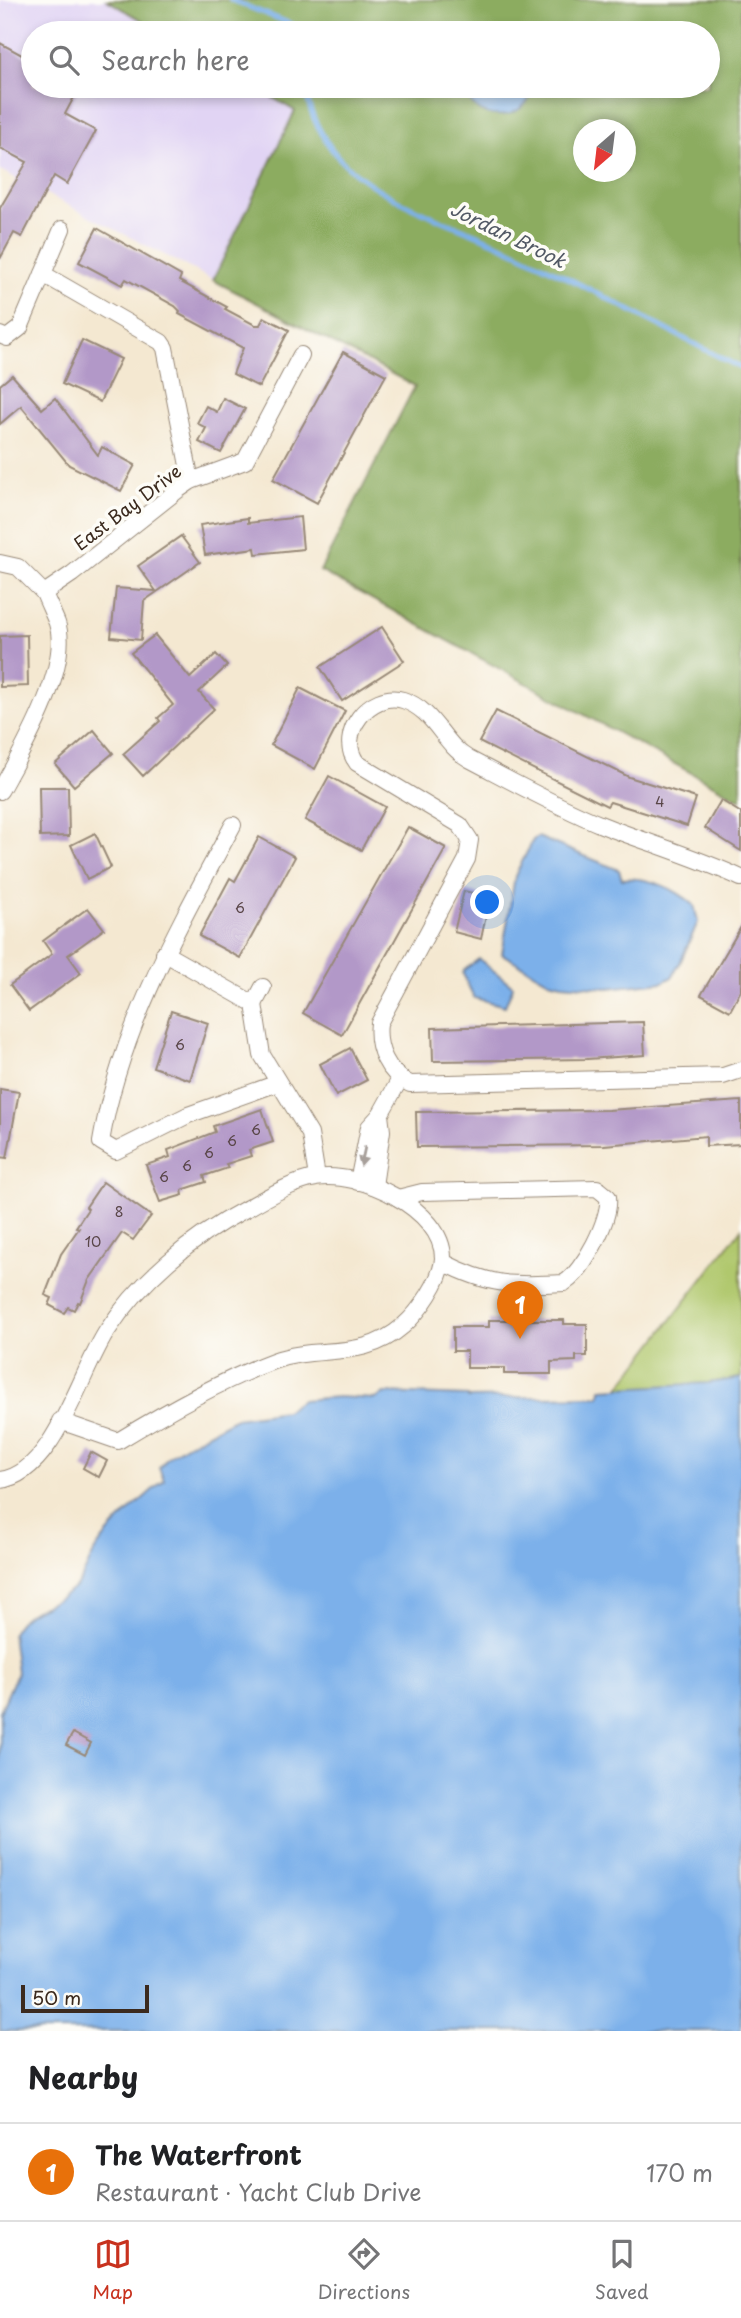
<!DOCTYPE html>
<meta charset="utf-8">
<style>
:root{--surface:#fff;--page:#f6f6f6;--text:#202124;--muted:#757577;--line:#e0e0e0;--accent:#c8321e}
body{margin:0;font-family:"Playpen Sans",sans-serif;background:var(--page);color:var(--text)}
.compass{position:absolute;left:573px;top:119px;width:63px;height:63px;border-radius:50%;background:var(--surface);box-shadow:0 4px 10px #0003;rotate:208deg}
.scale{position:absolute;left:21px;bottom:18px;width:128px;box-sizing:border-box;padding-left:7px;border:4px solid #3b2a1e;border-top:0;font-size:19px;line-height:24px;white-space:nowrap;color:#3b2a1e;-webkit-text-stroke:5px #fdfcf7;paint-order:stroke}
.you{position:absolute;left:488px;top:903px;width:24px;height:24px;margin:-18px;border:5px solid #fff;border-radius:50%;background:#1a73e8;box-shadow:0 0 0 10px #1a73e833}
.badge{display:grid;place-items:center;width:46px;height:46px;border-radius:50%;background:var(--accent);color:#fff;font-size:23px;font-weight:700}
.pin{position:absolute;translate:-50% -58px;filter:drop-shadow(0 2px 4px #0008)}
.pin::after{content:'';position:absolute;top:37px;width:24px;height:21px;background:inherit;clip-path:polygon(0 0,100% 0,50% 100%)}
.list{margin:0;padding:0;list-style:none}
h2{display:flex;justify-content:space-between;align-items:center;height:91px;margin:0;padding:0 28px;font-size:30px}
h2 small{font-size:23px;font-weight:400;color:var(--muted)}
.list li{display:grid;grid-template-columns:46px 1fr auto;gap:21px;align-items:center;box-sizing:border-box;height:98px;padding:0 28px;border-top:2px solid var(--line)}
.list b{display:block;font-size:26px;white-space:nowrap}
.list p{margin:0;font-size:23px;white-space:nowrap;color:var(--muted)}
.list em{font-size:23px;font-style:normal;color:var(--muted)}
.icon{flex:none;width:38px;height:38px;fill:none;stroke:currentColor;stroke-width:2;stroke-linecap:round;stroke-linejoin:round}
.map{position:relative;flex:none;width:741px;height:2031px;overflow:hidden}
.search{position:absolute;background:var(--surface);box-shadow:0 4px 10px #0003;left:21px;right:21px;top:21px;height:77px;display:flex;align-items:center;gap:18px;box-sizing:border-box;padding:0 24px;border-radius:38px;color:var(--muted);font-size:26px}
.sheet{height:189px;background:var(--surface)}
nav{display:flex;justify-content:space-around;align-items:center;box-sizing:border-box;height:98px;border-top:2px solid var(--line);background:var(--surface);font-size:19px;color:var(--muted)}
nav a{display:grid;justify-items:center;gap:4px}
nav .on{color:var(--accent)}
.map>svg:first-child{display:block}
.built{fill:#e1d4f4}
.green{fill:#b0c86d;stroke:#767946;stroke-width:2}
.forest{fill:#8cac60;stroke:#646b3f;stroke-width:2;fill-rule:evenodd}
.water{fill:#7cb0ea;stroke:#5c6d84;stroke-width:2}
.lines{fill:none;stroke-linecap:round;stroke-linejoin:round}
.stream{stroke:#7cb0ea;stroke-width:5}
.building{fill:#b298c8}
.minor-casing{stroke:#988978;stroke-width:18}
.minor{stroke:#fff;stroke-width:16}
.oneway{fill:#a79f9a}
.labels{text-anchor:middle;stroke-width:7;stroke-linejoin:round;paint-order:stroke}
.number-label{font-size:14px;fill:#594648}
.street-label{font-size:18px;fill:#3b2a1e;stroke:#fdfcf7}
.water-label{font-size:19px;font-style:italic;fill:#525965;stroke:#fdfcf7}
</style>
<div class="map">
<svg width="741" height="2031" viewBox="0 0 741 2031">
<rect width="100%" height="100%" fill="#fdfcf7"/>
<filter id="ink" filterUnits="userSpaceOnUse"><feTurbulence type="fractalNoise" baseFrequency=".0143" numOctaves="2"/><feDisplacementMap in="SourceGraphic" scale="14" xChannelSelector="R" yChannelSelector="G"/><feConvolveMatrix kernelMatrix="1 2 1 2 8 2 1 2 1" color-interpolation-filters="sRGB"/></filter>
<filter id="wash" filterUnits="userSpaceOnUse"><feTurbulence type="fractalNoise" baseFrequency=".00686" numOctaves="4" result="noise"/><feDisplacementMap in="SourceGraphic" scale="28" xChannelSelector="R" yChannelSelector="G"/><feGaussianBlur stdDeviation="1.57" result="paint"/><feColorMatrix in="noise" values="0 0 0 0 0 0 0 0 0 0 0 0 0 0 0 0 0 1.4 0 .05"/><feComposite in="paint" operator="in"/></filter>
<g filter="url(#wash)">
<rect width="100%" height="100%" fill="#f4e8d1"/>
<!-- built -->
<path class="built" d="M0,0H107L164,33H33V86H253L295,111L213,280L0,170Z"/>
<!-- green -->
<path class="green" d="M741,1229V1378L708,1383L618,1389Z"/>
<!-- forest -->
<path class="forest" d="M107,0H741V800L320,571L415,386L213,280L295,111L253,86H708V33H164ZM584,130H626V172H584Z"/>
<!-- water -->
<g class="water">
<path d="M464,86H482C491,102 508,101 516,86H534C527,125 470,125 464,86Z"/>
<path d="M538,837L619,870L622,879C646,876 675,888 694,905L698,922L679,965L672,977L663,982L608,988L562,984L549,981L502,954L515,876L533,840Z"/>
<path d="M479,959L513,986L505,1006L474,998L463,974L464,970Z"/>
<path d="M741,1378V2031H0V1712L17,1673L12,1633C29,1604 49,1609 72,1590C84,1580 88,1562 96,1549C114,1523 140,1501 164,1480L159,1468L168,1457L186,1445L236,1418L285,1411L302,1400L338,1397L376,1399L384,1393L468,1396V1398L600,1396L601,1389L708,1383Z"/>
</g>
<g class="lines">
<!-- stream -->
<g class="stream">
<path d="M231,0L291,24L299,33"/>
<path d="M306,86C306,111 327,148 346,165C391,206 451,222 505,247C585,285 662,328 741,368"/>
</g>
</g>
<g id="blocks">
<!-- building -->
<g class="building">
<path d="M0,43L33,61V86H80L65,114L96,131L67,184L54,176L22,237L14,233L0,259V208L27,162L0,148Z"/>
<path d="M97,228L181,276L179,281L227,307L225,309L255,325H260L264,317L289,330L259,387L233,374L243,348L179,314L180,311L175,306L126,279L122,285L79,262Z"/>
<path d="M82,340L121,359L100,402L62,384Z"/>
<path d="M343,352L386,375L317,503L273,479Z"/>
<path d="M12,375L42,409L55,398L98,455L102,447L135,465L121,491L69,465L21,406L0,424V385Z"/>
<path d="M223,398L245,409L221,453L199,442L206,428L197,423L206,406L217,412Z"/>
<path d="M300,517L303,549L256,554L255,548L205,555L200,525L248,518V523Z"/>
<path d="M181,536L200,562L144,601L141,640L111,637L116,588L156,591L138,566Z"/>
<path d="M382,627L404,661L342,701L320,667Z"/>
<path d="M27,635L28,686L0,687V636Z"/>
<path d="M155,635L190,678L216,654L227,666L199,692L214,709L143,776L123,754L160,721L158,718L173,705L131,653Z"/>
<path d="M300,688L345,711L315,769L271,745Z"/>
<path d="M496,711L629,777L696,798L687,826L610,802L607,806L479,742Z"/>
<path d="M94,730L113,753L74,786L55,764Z"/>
<path d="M329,776L385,807L361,850L305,820Z"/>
<path d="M39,787H68L69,836L40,837Z"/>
<path d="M721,800L741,813V851L705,828Z"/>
<path d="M408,827L446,848L342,1035L303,1013Z"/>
<path d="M95,833L111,867L87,879L71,845Z"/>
<path d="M259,837L295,857L240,958L199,936L230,878L235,881Z"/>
<path d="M464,891L490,897L481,939L454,932Z"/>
<path d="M88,908L104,929L68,955L81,973L29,1011L10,985L52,954L43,941Z"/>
<path d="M741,927V990L730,1011L701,995Z"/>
<path d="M171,1011L208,1023L190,1080L153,1067Z"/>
<path d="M643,1022L645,1055L587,1059L433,1061L432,1028Z"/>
<path d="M350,1048L367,1080L336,1096L320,1064Z"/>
<path d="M0,1089L19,1092L7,1158L0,1157Z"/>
<path d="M741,1101V1144L706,1146V1136L604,1145L417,1147L416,1112L608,1110Z"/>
<path d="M262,1109L273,1142L249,1150L251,1156L226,1164L228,1168L204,1176L206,1182L182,1190L183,1195L160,1202L146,1165L170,1157L168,1150L215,1132L213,1126Z"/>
<path d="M103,1182L151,1216L133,1240L122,1233L89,1280L80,1303L78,1302L74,1310L68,1307L64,1313L49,1305L52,1298L45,1295L61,1254L79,1228L76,1227L88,1209L86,1207Z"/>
<path d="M489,1320H564V1324H587V1356H576V1361L551,1362V1374H504V1368H467V1351H453V1327H489Z"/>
<path d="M91,1452L107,1461L99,1477L83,1468Z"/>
<path d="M73,1733L91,1743L85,1755L66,1745Z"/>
</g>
</g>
</g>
<g filter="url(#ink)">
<use href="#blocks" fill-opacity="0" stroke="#988978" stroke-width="2"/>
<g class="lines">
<!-- minor casing -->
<g class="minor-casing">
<g id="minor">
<path d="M43,274L161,342L165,348L191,481"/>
<path d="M0,335L7,338L20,328L62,229"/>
<path d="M0,563L18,567L44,593L72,574L178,490L191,481L245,461L301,355"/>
<path d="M0,791C21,753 72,666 57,623C53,613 48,603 44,593"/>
<path d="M233,825C179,925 120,1029 101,1142L116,1151L188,1115L278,1083"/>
<path d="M741,878C696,857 648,843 602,825C556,806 513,782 469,759C442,744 435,710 403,700C370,690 335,735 357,763L460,825L470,840L467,859L379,1023C376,1048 387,1073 410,1084L723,1076L741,1070"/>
<path d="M164,953L254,1004L262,1055L310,1134L317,1177"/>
<path d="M254,1004L263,987"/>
<path d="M380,1115L400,1079"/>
<path d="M358,1182L369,1127L380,1115L382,1131L374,1186"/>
<path d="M398,1198L422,1192L597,1188L608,1197C611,1219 583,1272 564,1283C513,1286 489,1286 443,1262"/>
<path d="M0,1480C54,1474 80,1372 107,1331C139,1282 192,1237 244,1210C266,1198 291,1182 316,1178C359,1170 443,1209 443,1258C442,1280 419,1312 403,1326C362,1362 319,1344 273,1361C220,1381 167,1411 118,1441L60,1421"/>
</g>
</g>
<!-- minor -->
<use href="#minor" class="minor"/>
</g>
<!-- one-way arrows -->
<defs><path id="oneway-solid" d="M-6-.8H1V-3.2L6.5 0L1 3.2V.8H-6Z" transform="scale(1.75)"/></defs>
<use class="oneway" href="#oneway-solid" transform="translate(363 1156) rotate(102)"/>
</g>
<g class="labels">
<!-- number labels -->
<g class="number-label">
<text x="660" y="807">4</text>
<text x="240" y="913">6</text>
<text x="180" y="1050">6</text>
<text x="256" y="1135">6</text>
<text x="232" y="1146">6</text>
<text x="209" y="1158">6</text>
<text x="187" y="1171">6</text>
<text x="164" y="1182">6</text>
<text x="119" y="1217">8</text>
<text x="93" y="1247">10</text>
</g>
<!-- street labels -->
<g class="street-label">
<text transform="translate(128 508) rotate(-37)" y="6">East Bay Drive</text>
</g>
<!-- water labels -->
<g class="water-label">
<text transform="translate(508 235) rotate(26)" y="7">Jordan Brook</text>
</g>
</g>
</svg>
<svg class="compass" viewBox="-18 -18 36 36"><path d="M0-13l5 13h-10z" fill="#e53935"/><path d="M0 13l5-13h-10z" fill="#757577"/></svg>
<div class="scale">50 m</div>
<div class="you"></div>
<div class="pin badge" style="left:520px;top:1339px;background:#e8710a">1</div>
<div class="search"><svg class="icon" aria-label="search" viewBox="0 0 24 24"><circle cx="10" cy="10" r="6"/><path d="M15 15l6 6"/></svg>Search here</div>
</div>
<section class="sheet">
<h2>Nearby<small></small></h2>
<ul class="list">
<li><span class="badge" style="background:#e8710a">1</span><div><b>The Waterfront</b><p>Restaurant · Yacht Club Drive</p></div><em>170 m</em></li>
</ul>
</section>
<nav>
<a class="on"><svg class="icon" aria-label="map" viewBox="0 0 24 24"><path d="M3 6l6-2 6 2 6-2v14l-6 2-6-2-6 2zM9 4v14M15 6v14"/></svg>Map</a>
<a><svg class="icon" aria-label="directions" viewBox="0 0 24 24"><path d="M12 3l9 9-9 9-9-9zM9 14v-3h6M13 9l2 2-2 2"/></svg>Directions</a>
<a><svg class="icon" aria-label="saved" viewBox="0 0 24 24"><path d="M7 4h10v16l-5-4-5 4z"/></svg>Saved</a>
</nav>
